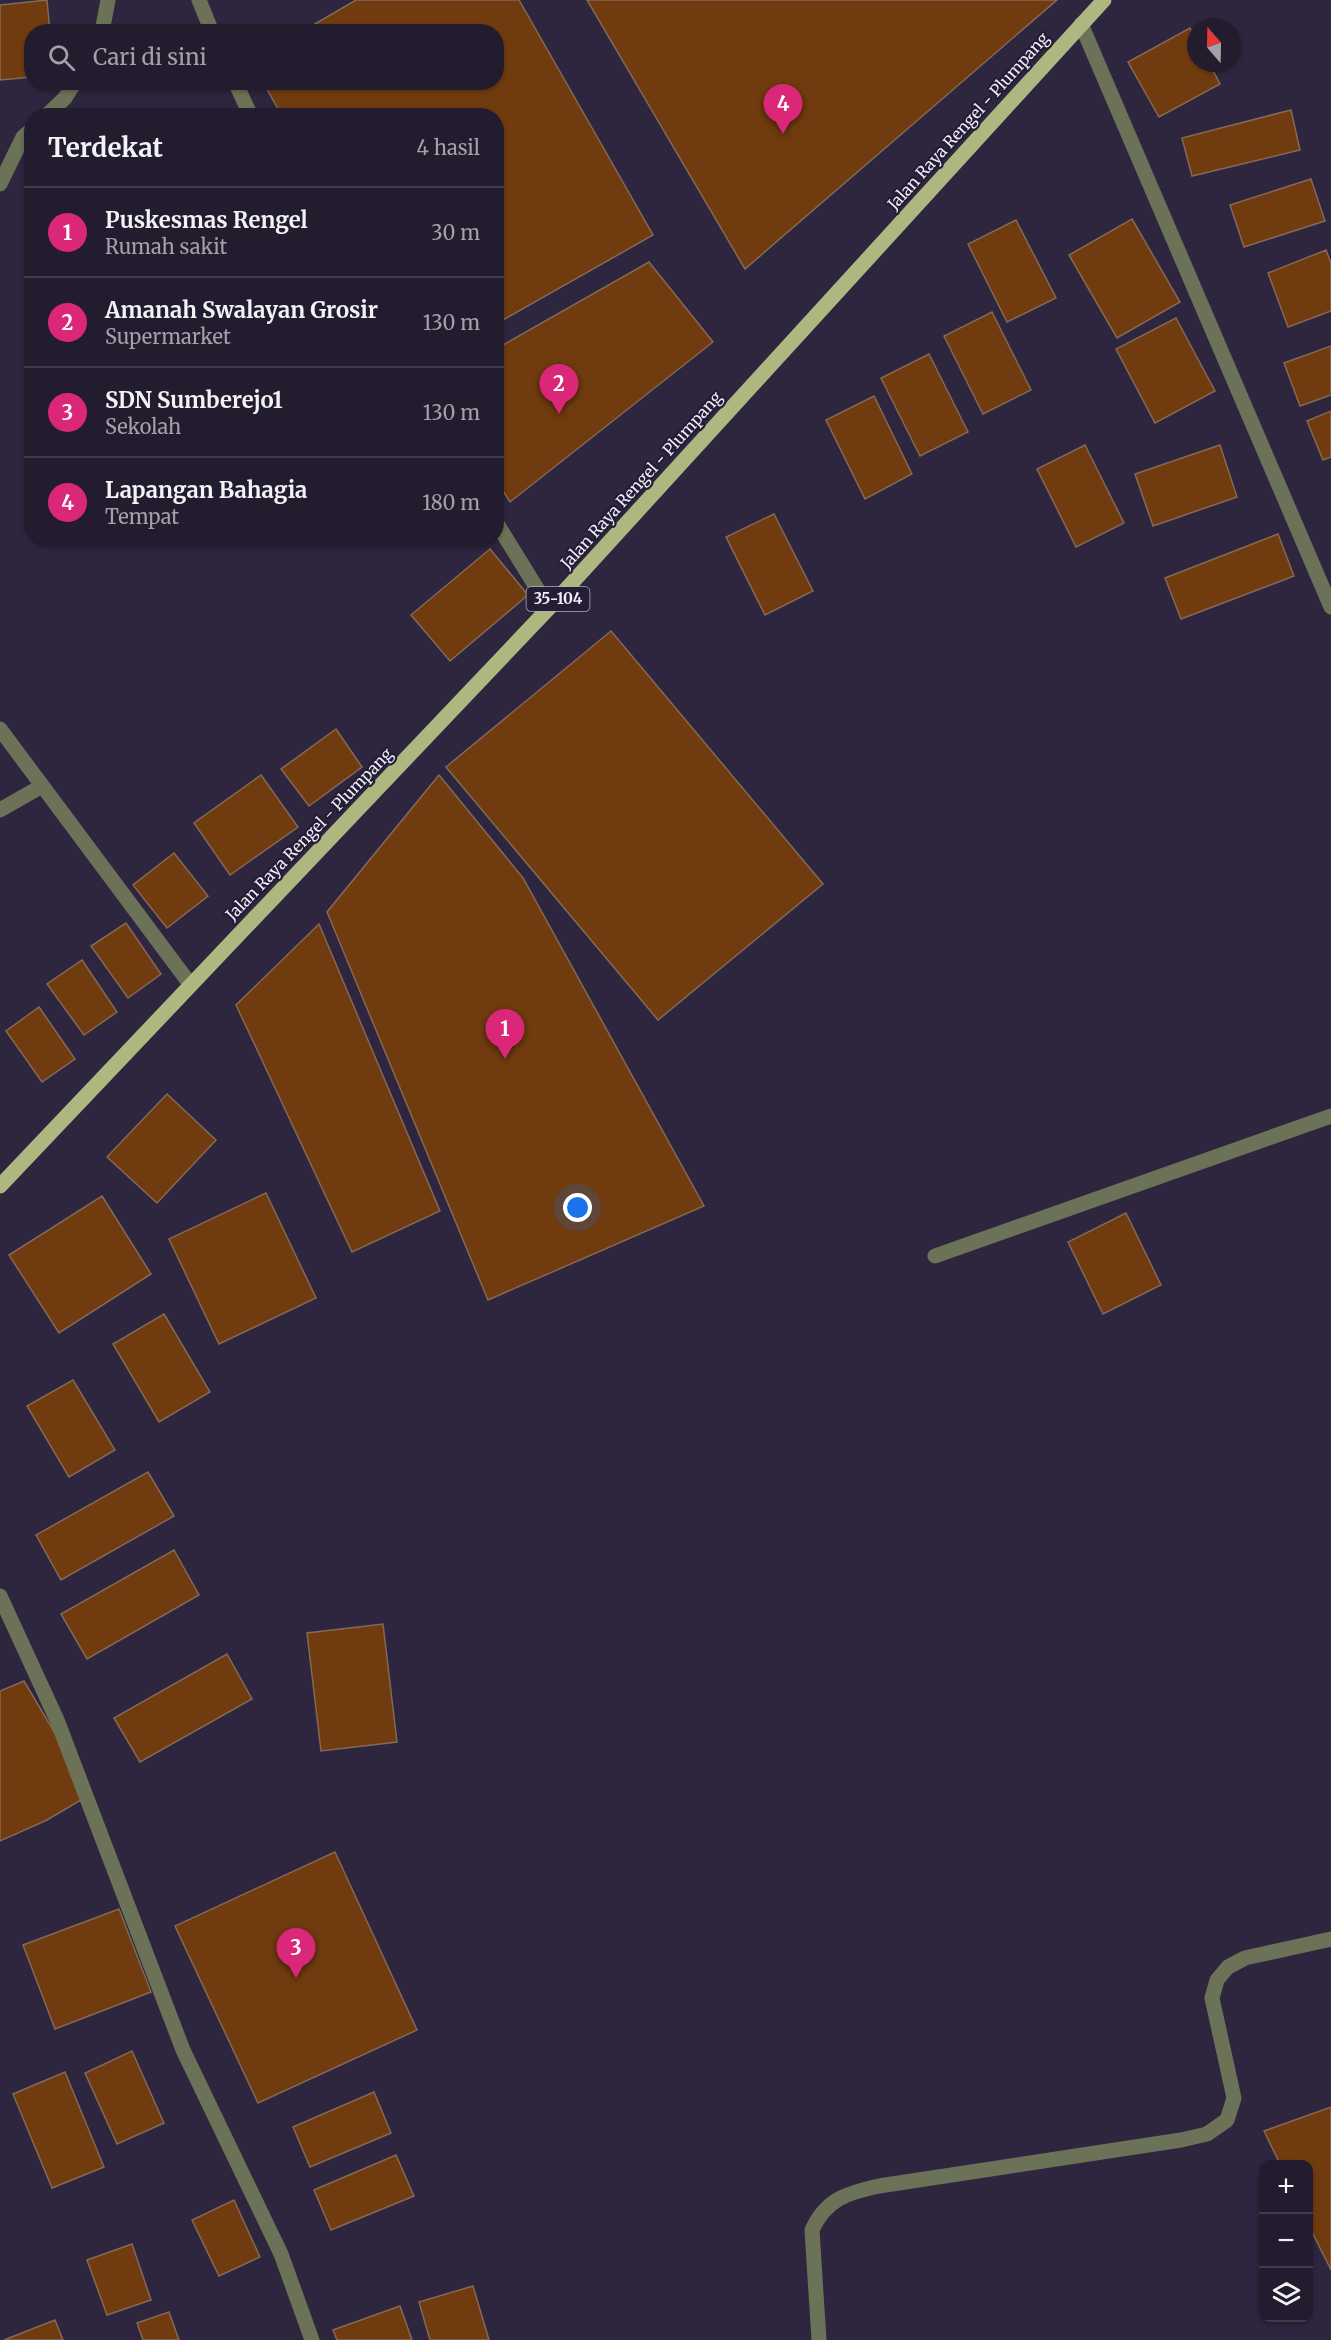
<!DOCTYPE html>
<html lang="id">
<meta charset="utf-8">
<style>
:root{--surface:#221c2e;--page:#2a2536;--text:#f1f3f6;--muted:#a2a1aa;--line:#3f3a4a;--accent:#db2777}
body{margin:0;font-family:Merriweather,serif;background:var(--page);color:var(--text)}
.controls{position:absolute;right:18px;bottom:18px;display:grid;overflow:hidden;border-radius:12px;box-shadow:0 2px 4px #0004}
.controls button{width:54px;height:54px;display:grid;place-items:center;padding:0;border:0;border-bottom:2px solid var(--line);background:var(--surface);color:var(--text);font:30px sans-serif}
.compass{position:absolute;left:1187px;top:18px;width:54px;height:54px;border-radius:50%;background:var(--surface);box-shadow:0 2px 4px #0004;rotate:340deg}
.you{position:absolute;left:578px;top:1208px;width:21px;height:21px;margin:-15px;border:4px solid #fff;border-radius:50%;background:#1a73e8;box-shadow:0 0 0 9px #1a73e833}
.badge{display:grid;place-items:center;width:39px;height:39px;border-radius:50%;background:var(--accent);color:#fff;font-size:20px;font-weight:700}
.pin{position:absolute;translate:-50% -50px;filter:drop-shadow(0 2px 3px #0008)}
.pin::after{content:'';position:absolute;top:32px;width:21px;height:18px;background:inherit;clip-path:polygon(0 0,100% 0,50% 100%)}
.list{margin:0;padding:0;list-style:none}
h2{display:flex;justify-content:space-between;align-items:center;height:78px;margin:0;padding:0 24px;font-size:26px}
h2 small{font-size:20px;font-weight:400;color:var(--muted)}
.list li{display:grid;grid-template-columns:39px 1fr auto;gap:18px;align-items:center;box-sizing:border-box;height:90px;padding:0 24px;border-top:2px solid var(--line)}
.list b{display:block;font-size:22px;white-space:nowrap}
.list p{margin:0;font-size:20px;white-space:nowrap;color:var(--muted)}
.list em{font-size:20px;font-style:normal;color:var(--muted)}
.icon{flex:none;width:33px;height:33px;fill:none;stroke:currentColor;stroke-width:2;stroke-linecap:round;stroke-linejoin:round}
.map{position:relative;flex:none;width:1331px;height:2340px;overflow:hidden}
.search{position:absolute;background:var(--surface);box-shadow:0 2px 4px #0004;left:24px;top:24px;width:480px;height:66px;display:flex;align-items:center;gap:15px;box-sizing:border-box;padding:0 21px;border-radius:24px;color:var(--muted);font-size:22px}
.panel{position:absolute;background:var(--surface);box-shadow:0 2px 4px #0004;left:24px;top:108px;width:480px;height:438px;border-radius:24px}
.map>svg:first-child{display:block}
.building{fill:#703b0f;stroke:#846957;stroke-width:1.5}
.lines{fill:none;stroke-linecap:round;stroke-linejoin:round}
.lane{stroke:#6c7257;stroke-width:15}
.street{stroke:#6c7257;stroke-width:15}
.primary{stroke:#acb880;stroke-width:15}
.labels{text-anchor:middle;stroke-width:4.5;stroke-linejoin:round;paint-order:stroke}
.shield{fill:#241d33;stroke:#b4afc0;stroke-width:1.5}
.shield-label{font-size:15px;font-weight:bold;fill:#f1edfd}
.street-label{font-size:16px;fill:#f1edfd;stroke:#241d33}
</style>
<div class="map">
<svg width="1331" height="2340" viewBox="0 0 1331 2340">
<rect width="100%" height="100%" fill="#2e263e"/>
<!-- building -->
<g class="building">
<path d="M47,0L50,32H32V77L0,80V5Z"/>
<path d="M356,0H519L653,235L496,324V116H282L263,82H496V32H301Z"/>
<path d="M587,0H1057L745,269Z"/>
<path d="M1190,28L1196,40V63H1209L1220,84L1159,117L1128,62Z"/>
<path d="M1291,110L1300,150L1192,176L1182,138Z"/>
<path d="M1311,179L1325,221L1244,247L1230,205Z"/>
<path d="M1132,219L1180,302L1117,338L1069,255Z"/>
<path d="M1016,220L1056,298L1007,322L968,244Z"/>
<path d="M1326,250L1331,263V311L1288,327L1268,273Z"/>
<path d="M649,262L713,342L510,502L496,480V349Z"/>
<path d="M992,312L1031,390L983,414L944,336Z"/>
<path d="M1176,318L1215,391L1155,423L1116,349Z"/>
<path d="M1331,346V395L1300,406L1284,363Z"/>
<path d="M929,354L968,432L920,456L881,378Z"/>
<path d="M874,396L912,474L865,499L826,420Z"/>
<path d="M1331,411V457L1323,460L1307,421Z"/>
<path d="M1085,445L1124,523L1076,547L1037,469Z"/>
<path d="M1220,445L1237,497L1153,526L1135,474Z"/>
<path d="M774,514L813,591L765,615L726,537Z"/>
<path d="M1278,534L1294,576L1181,619L1165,578Z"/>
<path d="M490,549L528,595L450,661L411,615Z"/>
<path d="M611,631L823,884L658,1020L446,767Z"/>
<path d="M336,729L362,767L309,806L281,769Z"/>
<path d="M261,775L298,827L230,875L194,823Z"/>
<path d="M439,775L523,878L704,1206L488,1300L327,912Z"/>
<path d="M174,853L208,896L167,928L133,885Z"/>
<path d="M126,923L161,974L128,998L91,946Z"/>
<path d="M319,924L440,1211L352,1252L236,1005Z"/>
<path d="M82,960L117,1012L84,1035L47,984Z"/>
<path d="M39,1007L75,1059L42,1082L6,1031Z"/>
<path d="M167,1094L216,1140L157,1203L107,1157Z"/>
<path d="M266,1193L316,1298L219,1344L169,1239Z"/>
<path d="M102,1196L151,1274L59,1333L9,1255Z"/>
<path d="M1126,1213L1161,1285L1103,1314L1068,1242Z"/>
<path d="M164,1314L210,1392L159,1422L113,1344Z"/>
<path d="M73,1380L115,1450L69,1477L27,1406Z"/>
<path d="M148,1472L174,1516L61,1580L36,1535Z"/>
<path d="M174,1550L199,1595L87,1659L61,1614Z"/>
<path d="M383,1624L397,1742L321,1751L307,1633Z"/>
<path d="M227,1654L252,1699L140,1762L114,1718Z"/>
<path d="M24,1681L91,1794L47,1820L0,1841V1691Z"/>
<path d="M335,1852L417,2030L258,2103L175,1926Z"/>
<path d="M119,1909L151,1992L55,2029L23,1945Z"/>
<path d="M132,2051L164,2123L117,2144L85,2073Z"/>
<path d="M65,2072L104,2167L52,2188L13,2094Z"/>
<path d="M374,2092L391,2133L310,2167L293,2127Z"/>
<path d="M1331,2107V2270L1308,2224V2164H1280L1264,2131Z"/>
<path d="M396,2155L414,2196L331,2230L314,2190Z"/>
<path d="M234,2200L260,2257L219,2276L192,2220Z"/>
<path d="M132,2244L151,2300L107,2315L87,2260Z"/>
<path d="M473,2286L489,2340H430L419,2302Z"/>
<path d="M400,2306L412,2340H337L333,2330Z"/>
<path d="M169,2312L179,2340H143L137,2323Z"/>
<path d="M55,2320L63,2340H4Z"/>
</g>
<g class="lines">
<!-- lane -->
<path class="lane" d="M935,1256L1331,1116"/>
<!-- street -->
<g class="street">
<path d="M199,0L212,32"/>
<path d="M1081,24L1331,607"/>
<path d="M102,32L108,0"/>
<path d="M235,82L251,116"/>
<path d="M46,116L65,98L75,82"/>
<path d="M0,184L23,137L32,129"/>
<path d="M496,522L549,608"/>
<path d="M0,729L190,984"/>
<path d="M0,810L42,786"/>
<path d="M0,1596L57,1720L183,2050L281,2254L312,2340"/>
<path d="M819,2340L812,2230C826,2199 847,2193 879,2186L1181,2140L1207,2134L1227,2120L1234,2098L1212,1998L1217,1980L1228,1967L1245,1958L1331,1939"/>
</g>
<!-- primary -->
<path class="primary" d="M0,1186L549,608L1104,0"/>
</g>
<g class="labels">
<!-- shield labels -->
<rect class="shield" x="526.5" y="587" width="63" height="24" rx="4.5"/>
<g class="shield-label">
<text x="558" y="604">35-104</text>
</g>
<!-- street labels -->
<g class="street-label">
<text transform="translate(968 121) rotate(-48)" y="6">Jalan Raya Rengel - Plumpang</text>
<text transform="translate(641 480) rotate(-48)" y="6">Jalan Raya Rengel - Plumpang</text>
<text transform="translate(309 834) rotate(-46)" y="6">Jalan Raya Rengel - Plumpang</text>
</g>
</g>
</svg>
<div class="controls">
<button>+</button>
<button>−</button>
<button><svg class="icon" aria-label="layers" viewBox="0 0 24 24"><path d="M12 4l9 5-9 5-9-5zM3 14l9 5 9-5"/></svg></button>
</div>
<svg class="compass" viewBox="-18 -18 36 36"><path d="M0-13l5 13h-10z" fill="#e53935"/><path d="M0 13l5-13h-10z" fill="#a2a1aa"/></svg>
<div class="you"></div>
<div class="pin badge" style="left:505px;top:1059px">1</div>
<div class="pin badge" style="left:559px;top:414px">2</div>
<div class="pin badge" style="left:296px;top:1978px">3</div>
<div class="pin badge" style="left:783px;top:134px">4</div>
<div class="search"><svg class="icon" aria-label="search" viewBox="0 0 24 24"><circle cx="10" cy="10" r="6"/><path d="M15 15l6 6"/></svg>Cari di sini</div>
<section class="panel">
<h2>Terdekat<small>4 hasil</small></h2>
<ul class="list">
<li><span class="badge">1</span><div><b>Puskesmas Rengel</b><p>Rumah sakit</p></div><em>30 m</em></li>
<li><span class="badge">2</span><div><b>Amanah Swalayan Grosir</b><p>Supermarket</p></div><em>130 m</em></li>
<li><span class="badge">3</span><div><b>SDN Sumberejo1</b><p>Sekolah</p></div><em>130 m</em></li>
<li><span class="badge">4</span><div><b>Lapangan Bahagia</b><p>Tempat</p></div><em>180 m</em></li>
</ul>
</section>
</div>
